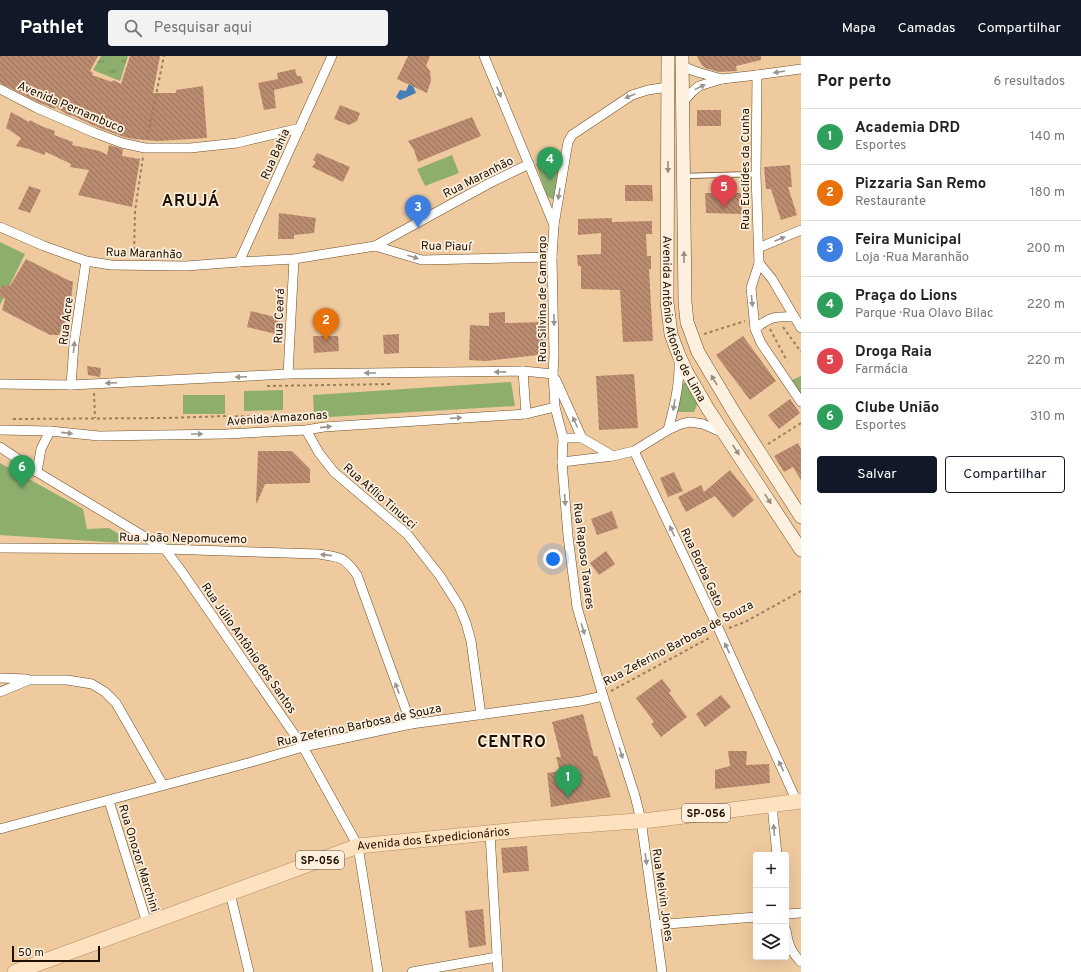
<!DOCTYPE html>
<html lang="pt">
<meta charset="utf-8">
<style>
:root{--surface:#fff;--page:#f2f2f2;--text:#222;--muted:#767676;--line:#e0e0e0;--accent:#111827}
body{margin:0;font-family:Overpass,sans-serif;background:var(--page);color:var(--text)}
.controls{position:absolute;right:12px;bottom:12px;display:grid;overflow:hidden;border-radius:4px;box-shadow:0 4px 16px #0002}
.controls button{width:36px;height:36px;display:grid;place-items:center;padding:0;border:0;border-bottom:1px solid var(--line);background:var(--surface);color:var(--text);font:20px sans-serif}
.scale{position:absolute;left:12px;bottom:10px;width:88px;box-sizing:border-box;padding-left:4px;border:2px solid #1d1102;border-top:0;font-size:11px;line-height:14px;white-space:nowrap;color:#1d1102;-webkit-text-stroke:3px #feefde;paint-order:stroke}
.you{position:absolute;left:553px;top:503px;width:14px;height:14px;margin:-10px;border:3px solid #fff;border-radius:50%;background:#1a73e8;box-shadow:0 0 0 6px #1a73e833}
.badge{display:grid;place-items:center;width:26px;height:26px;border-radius:50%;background:var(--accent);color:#fff;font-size:13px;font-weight:700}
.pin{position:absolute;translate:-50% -33px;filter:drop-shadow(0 1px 2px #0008)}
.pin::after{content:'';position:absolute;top:21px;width:14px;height:12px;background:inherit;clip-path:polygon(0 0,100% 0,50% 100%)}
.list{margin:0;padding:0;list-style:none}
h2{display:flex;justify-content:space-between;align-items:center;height:52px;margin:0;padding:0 16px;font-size:17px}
h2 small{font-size:13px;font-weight:400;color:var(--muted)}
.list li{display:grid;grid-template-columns:26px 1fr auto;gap:12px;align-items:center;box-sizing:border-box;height:56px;padding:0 16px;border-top:1px solid var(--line)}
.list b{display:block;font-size:15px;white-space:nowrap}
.list p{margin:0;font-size:13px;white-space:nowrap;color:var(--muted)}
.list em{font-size:13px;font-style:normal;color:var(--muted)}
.actions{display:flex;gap:8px;padding:12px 16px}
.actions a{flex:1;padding:9px 0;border:1px solid var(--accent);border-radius:4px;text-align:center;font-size:14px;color:var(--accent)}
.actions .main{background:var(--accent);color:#fff}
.icon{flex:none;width:22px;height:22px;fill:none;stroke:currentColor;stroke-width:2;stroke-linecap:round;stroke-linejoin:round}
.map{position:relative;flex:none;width:801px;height:916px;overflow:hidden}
header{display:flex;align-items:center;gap:24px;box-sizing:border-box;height:56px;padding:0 20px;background:var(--accent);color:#fff}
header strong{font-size:19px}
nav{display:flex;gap:22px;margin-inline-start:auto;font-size:14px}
.search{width:280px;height:36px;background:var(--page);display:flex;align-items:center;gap:10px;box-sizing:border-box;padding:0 14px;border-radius:4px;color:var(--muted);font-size:15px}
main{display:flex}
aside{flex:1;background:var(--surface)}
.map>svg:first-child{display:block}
.grass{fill:url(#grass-tufts)}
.park{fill:#8eae6e}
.water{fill:#447fba}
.building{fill:url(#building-back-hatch)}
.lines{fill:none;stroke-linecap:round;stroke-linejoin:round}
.service-casing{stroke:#6d4e26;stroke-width:6}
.minor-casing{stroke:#6d4e26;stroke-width:10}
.secondary-casing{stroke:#6d4e26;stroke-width:14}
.primary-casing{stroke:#af8b62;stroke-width:16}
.path{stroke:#9a7f5f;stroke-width:2;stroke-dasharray:3 3;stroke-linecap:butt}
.service{stroke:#fff;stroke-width:4.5}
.minor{stroke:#fff;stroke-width:9}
.secondary{stroke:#fef0df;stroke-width:13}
.primary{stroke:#fee1bf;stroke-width:15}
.oneway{fill:#99948d}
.oneway2{fill:#998c7c}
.labels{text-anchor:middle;stroke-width:3.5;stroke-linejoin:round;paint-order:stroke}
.shield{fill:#feefde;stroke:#605444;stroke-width:1}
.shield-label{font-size:11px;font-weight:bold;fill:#1d1102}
.street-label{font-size:12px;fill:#1d1102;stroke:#feefde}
.district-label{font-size:16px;font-weight:bold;letter-spacing:1px;fill:#1d1102;stroke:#feefde}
</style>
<header>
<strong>Pathlet</strong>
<div class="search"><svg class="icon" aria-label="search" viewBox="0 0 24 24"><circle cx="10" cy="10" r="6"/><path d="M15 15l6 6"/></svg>Pesquisar aqui</div>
<nav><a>Mapa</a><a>Camadas</a><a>Compartilhar</a></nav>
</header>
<main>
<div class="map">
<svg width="801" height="916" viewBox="0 0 801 916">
<defs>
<pattern id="grass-tufts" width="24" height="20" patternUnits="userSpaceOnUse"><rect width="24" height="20" fill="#8eae6e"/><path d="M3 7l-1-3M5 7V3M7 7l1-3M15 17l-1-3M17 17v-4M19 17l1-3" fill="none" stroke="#738c58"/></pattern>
<pattern id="building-back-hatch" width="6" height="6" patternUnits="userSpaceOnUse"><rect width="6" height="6" fill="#bb8b70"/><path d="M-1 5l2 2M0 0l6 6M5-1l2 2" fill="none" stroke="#97705a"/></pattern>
</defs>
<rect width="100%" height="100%" fill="#efca9f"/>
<!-- grass -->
<path class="grass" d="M101,0H128L120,25L93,14Z"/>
<!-- park -->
<g class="park">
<path d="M452,99L459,117L425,130L417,113Z"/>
<path d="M561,99L556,144L547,141L536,108Z"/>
<path d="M0,186L25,198L0,249Z"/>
<path d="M801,320V338L792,324Z"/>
<path d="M511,326L515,350L329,361L314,359L313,339Z"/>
<path d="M679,327H688L700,342L694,356H678Z"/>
<path d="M283,334V354L244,355V335Z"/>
<rect x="183" y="339" width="42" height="19"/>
<path d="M0,407L83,453L87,473L109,472L122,480V487L0,479Z"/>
</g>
<!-- water -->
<path class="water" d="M409,28H412L416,37L400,44L396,41L400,34L406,35Z"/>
<!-- building -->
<g class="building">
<path d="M0,0H98L90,15L93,17L92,19L112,26L113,24L121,28L130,0H160L153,37H176V34L203,30L207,82L158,85L133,83L124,81L97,71L71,59V60L66,58L56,51L55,53L40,47L0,27Z"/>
<path d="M408,0H430L426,10L430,15L431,25L427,37L397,23Z"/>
<path d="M697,0H761V4L736,10L737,15L719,16L705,12L701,8Z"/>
<path d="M295,13L297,20H301L303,27L274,34L276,52L264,54L258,27L278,23L277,17Z"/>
<path d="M340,49L360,57L357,65L349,69L334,63Z"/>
<rect x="697" y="54" width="24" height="16"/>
<path d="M11,56L29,66L30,64L41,70L55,75L54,79L73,86L72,89L100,95L107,99L109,89L123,93L122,100L140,103L132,151L78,139L89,114L70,111L71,108L46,96L44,99L29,93L16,90L21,82L6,72Z"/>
<path d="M472,61L481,80L418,106L414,94L408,85Z"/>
<path d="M317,97L350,111L343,126L312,111L316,106L313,104Z"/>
<path d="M790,109L792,131H788L797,159L781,164L771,133H766L764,111Z"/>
<path d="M625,129H652L653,145H625Z"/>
<path d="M29,130L41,134L30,157L18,153Z"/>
<path d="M705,137H741L742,158L706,157Z"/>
<path d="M279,157L316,162L314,177L294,179V183H278Z"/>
<path d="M612,162V166L652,165V178H646L647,200H651V213H649L653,285L623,286L620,234L581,233V210H578L577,199L601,198V177L578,179V163Z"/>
<path d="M26,203L70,225H73L70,255L59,279H50L2,254L5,243L0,240V234L3,229L10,230Z"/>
<path d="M251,255L279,262L276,278L247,271Z"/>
<path d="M505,256V267L544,266L547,298L486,305L469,304L470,269L489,270V257Z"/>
<path d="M399,278V297L384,298L383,279Z"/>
<path d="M313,280H338L339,295L314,297Z"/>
<path d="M743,280L776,325L750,344L716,299Z"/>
<path d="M87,310L101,312L100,321L88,319Z"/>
<path d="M634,318L638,372L599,374L596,320Z"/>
<path d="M790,343L800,357L779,373L768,359Z"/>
<path d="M798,387L801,393V424L793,411L784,416L774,400Z"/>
<path d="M258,395H292L310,413V427L265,428L257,447H256Z"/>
<path d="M730,414L754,444L733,462L715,440L686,456L678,441L701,429L704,436Z"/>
<path d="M674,416L683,435L668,441L660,422Z"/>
<path d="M612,455L618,472L597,479L591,463Z"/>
<path d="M606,495L615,508L599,519L590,507Z"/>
<path d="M662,623L671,635L669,637L687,661L661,681L651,668L654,666L636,642Z"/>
<path d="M721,639L731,651L705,671L696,658Z"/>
<path d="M583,658L594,700H597L611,741L551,751L547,717L560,715L556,701H561L552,666Z"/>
<path d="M728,695H747L746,709L769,708L770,727L715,733V714L730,710Z"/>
<path d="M527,790L529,815L503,817L501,792Z"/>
<path d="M483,853L486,889L469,892L465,855Z"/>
</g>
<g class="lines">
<!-- service casing -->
<g class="service-casing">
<path id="service" d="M684,120L756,118"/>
</g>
<!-- minor casing -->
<g class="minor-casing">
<g id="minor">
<path d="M484,0L554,169"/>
<path d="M682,10L697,16L722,23"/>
<path d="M757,19L756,118L759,207L751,232L755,273L761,287L801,346"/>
<path d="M0,33L37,52L95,77L122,87L145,92H190L237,87L300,72"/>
<path d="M682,47L693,35L699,30L722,23L757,19L801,13"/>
<path d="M0,171L44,190L86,205L111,209L186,210L239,206L294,203L375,190L422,204L552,201"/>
<path d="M375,190L488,128L529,108"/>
<path d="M758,192L801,174"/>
<path d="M239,206L332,0"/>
<path d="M759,207L772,223L801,272"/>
<path d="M755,273C769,261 775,260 794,261"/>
<path d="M523,315L526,358"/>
<path d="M288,318L294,203"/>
<path d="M556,324L582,382L613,400"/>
<path d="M0,328L71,329L288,318L523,315L553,318"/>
<path d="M71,329L74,288L86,205"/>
<path d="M0,374L50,375L99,380L226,378L306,374L324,371L526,358L555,351"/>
<path d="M306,374L319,397L334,416L407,478L440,520L459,550L466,567L471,585L481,659"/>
<path d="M668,374C674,352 680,328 679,304"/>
<path d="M563,382H582"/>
<path d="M0,391L37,416L165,493L182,516L303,691L358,790L378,916"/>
<path d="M634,395L720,576L797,746"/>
<path d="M562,406L613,400L634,395L668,374L681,368L690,366L703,368L723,377"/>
<path d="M37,416L41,393L50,375"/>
<path d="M0,492L165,493L318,498C339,501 344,500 357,519L411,668"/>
<path d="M0,622L27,623"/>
<path d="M0,636L29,624H67L92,628L105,636L116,647L163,729"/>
<path d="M109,745L147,867"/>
<path d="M772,749L777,799"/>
<path d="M0,773L248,707L303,691L411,668L581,645L603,640"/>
<path d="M490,777L498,916"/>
<path d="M230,837L249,916"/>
<path d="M786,858L801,857"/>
<path d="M655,869L756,861"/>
<path d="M786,874C788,888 791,896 801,906"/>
<path d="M412,916L497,901"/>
<path d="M662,916L641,764L635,740L603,640L577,551L568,480L562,406L563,382L555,351L553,318L554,298L552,201L554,169L568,86L572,79L632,39L648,34L668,31"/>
</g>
</g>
<!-- secondary casing -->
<g class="secondary-casing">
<g id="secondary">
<path id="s1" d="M668,0L667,246L671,278L678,297L686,315L708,353L801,494"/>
<path d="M682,0L685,246L687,266L698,296L735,358L801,461"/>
</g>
</g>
<!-- primary casing -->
<g class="primary-casing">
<g id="primary">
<path id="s2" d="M15,916L358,790L539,772L652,764L801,745"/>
</g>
</g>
<!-- path -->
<g class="path">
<path d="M147,83L164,0"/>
<path d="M134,200L135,155L143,101"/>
<path d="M783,271L801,296"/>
<path d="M770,273L787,305"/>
<path d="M704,278L745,265"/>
<path d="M267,330L393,328"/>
<path d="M94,337L95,362"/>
<path d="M13,363L167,362L227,360L307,362"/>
<path d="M768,388L801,367"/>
<path d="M729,572L745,566L801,535"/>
<path d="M611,635L711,581"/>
</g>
<!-- service -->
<use href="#service" class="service"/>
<!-- minor -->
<use href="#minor" class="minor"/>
<!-- secondary -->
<use href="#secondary" class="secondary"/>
<!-- primary -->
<use href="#primary" class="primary"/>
</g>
<!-- one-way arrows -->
<defs><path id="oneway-solid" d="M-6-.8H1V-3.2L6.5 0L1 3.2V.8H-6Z"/></defs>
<g class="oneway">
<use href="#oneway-solid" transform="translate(779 16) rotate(171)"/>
<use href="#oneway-solid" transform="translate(700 31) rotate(-26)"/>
<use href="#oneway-solid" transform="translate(499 36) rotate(68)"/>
<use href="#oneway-solid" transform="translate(630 40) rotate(157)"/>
<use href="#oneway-solid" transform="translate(559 138) rotate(99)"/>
<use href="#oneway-solid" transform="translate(780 183) rotate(-23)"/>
<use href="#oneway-solid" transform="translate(413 201) rotate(17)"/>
<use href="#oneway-solid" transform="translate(752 245) rotate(84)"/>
<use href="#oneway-solid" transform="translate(554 264) rotate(89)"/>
<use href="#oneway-solid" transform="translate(74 291) rotate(-84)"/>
<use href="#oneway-solid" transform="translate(500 316) rotate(179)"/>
<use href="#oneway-solid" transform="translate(370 317) rotate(180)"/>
<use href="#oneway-solid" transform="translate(241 321) rotate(177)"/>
<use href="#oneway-solid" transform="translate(111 327) rotate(177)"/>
<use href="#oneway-solid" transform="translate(674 349) rotate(99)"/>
<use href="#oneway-solid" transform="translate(456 362) rotate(-4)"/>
<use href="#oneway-solid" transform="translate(575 366) rotate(-114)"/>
<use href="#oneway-solid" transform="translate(326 371) rotate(-6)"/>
<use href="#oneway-solid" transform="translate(67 377) rotate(6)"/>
<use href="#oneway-solid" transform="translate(197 378)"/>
<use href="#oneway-solid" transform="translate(565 444) rotate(86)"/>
<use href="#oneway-solid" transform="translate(672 475) rotate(-115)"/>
<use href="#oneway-solid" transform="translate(326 499) rotate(-174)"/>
<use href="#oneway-solid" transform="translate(583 573) rotate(73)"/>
<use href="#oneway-solid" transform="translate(727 592) rotate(-115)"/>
<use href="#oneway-solid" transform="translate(397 632) rotate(-110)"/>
<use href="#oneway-solid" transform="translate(621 697) rotate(72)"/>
<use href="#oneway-solid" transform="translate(781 710) rotate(-115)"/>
<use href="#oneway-solid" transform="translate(774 774) rotate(-95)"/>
<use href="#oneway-solid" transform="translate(646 803) rotate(82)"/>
</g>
<g class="oneway2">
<use href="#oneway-solid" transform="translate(668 111) rotate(90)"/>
<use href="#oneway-solid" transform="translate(684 201) rotate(-91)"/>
<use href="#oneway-solid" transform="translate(714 324) rotate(-121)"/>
<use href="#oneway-solid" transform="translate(736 394) rotate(56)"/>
<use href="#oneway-solid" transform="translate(768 443) rotate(57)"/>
</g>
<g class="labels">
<!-- shield labels -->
<g class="shield">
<rect x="682" y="748" width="48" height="18" rx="3"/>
<rect x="296" y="795" width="48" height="18" rx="3"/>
</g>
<g class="shield-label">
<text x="706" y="761">SP-056</text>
<text x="320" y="808">SP-056</text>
</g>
<!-- street labels -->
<g class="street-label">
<text transform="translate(71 51) rotate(23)" y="4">Avenida Pernambuco</text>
<text transform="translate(275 98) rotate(-66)" y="4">Rua Bahia</text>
<text transform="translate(745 113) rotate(-90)" y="4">Rua Euclídes da Cunha</text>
<text transform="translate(478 121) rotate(-27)" y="4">Rua Maranhão</text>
<text transform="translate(446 190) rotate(1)" y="4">Rua Piauí</text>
<text transform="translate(144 197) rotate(2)" y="4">Rua Maranhão</text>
<text transform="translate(542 243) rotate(-90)" y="4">Rua Silvina de Camargo</text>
<text transform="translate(279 260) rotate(-88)" y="4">Rua Ceará</text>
<text dy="4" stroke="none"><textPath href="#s1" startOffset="266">Avenida Antônio Afonso de Lima</textPath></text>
<text transform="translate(66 265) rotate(-83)" y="4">Rua Acre</text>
<text transform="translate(277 362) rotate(-4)" y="4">Avenida Amazonas</text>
<text transform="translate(380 440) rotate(41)" y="4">Rua Atílio Tinucci</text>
<text transform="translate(183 482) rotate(1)" y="4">Rua João Nepomucemo</text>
<text transform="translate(584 500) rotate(83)" y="4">Rua Raposo Tavares</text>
<text transform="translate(702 511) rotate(65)" y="4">Rua Borba Gato</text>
<text transform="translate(678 587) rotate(-28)" y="4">Rua Zeferino Barbosa de Souza</text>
<text transform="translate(249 592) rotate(55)" y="4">Rua Júlio Antônio dos Santos</text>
<text transform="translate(359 669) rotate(-12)" y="4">Rua Zeferino Barbosa de Souza</text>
<text dy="4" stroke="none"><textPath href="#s2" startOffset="441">Avenida dos Expedicionários</textPath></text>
<text transform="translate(139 802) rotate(73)" y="4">Rua Onozor Marchini</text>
<text transform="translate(663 839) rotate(82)" y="4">Rua Melvin Jones</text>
</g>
<!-- district labels -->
<g class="district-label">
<text x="191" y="150">ARUJÁ</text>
<text x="512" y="691">CENTRO</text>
</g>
</g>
</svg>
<div class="controls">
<button>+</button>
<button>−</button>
<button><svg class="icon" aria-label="layers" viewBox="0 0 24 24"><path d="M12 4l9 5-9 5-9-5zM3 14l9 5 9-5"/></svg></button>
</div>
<div class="scale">50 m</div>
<div class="you"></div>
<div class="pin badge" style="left:568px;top:742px;background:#2e9e5b">1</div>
<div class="pin badge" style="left:326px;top:285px;background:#e8710a">2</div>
<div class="pin badge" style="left:418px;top:172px;background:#3f7fe0">3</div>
<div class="pin badge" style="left:550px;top:124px;background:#2e9e5b">4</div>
<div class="pin badge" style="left:724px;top:152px;background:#e0444e">5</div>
<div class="pin badge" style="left:22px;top:432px;background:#2e9e5b">6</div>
</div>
<aside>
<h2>Por perto<small>6 resultados</small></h2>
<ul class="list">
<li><span class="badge" style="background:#2e9e5b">1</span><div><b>Academia DRD</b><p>Esportes</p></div><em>140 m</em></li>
<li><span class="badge" style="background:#e8710a">2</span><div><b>Pizzaria San Remo</b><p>Restaurante</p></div><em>180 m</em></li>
<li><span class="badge" style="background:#3f7fe0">3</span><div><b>Feira Municipal</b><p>Loja · Rua Maranhão</p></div><em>200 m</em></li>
<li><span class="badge" style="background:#2e9e5b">4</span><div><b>Praça do Lions</b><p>Parque · Rua Olavo Bilac</p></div><em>220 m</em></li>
<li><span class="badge" style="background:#e0444e">5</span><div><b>Droga Raia</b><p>Farmácia</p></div><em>220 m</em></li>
<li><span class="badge" style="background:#2e9e5b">6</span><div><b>Clube União</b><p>Esportes</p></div><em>310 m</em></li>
</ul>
<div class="actions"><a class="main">Salvar</a><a>Compartilhar</a></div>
</aside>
</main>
